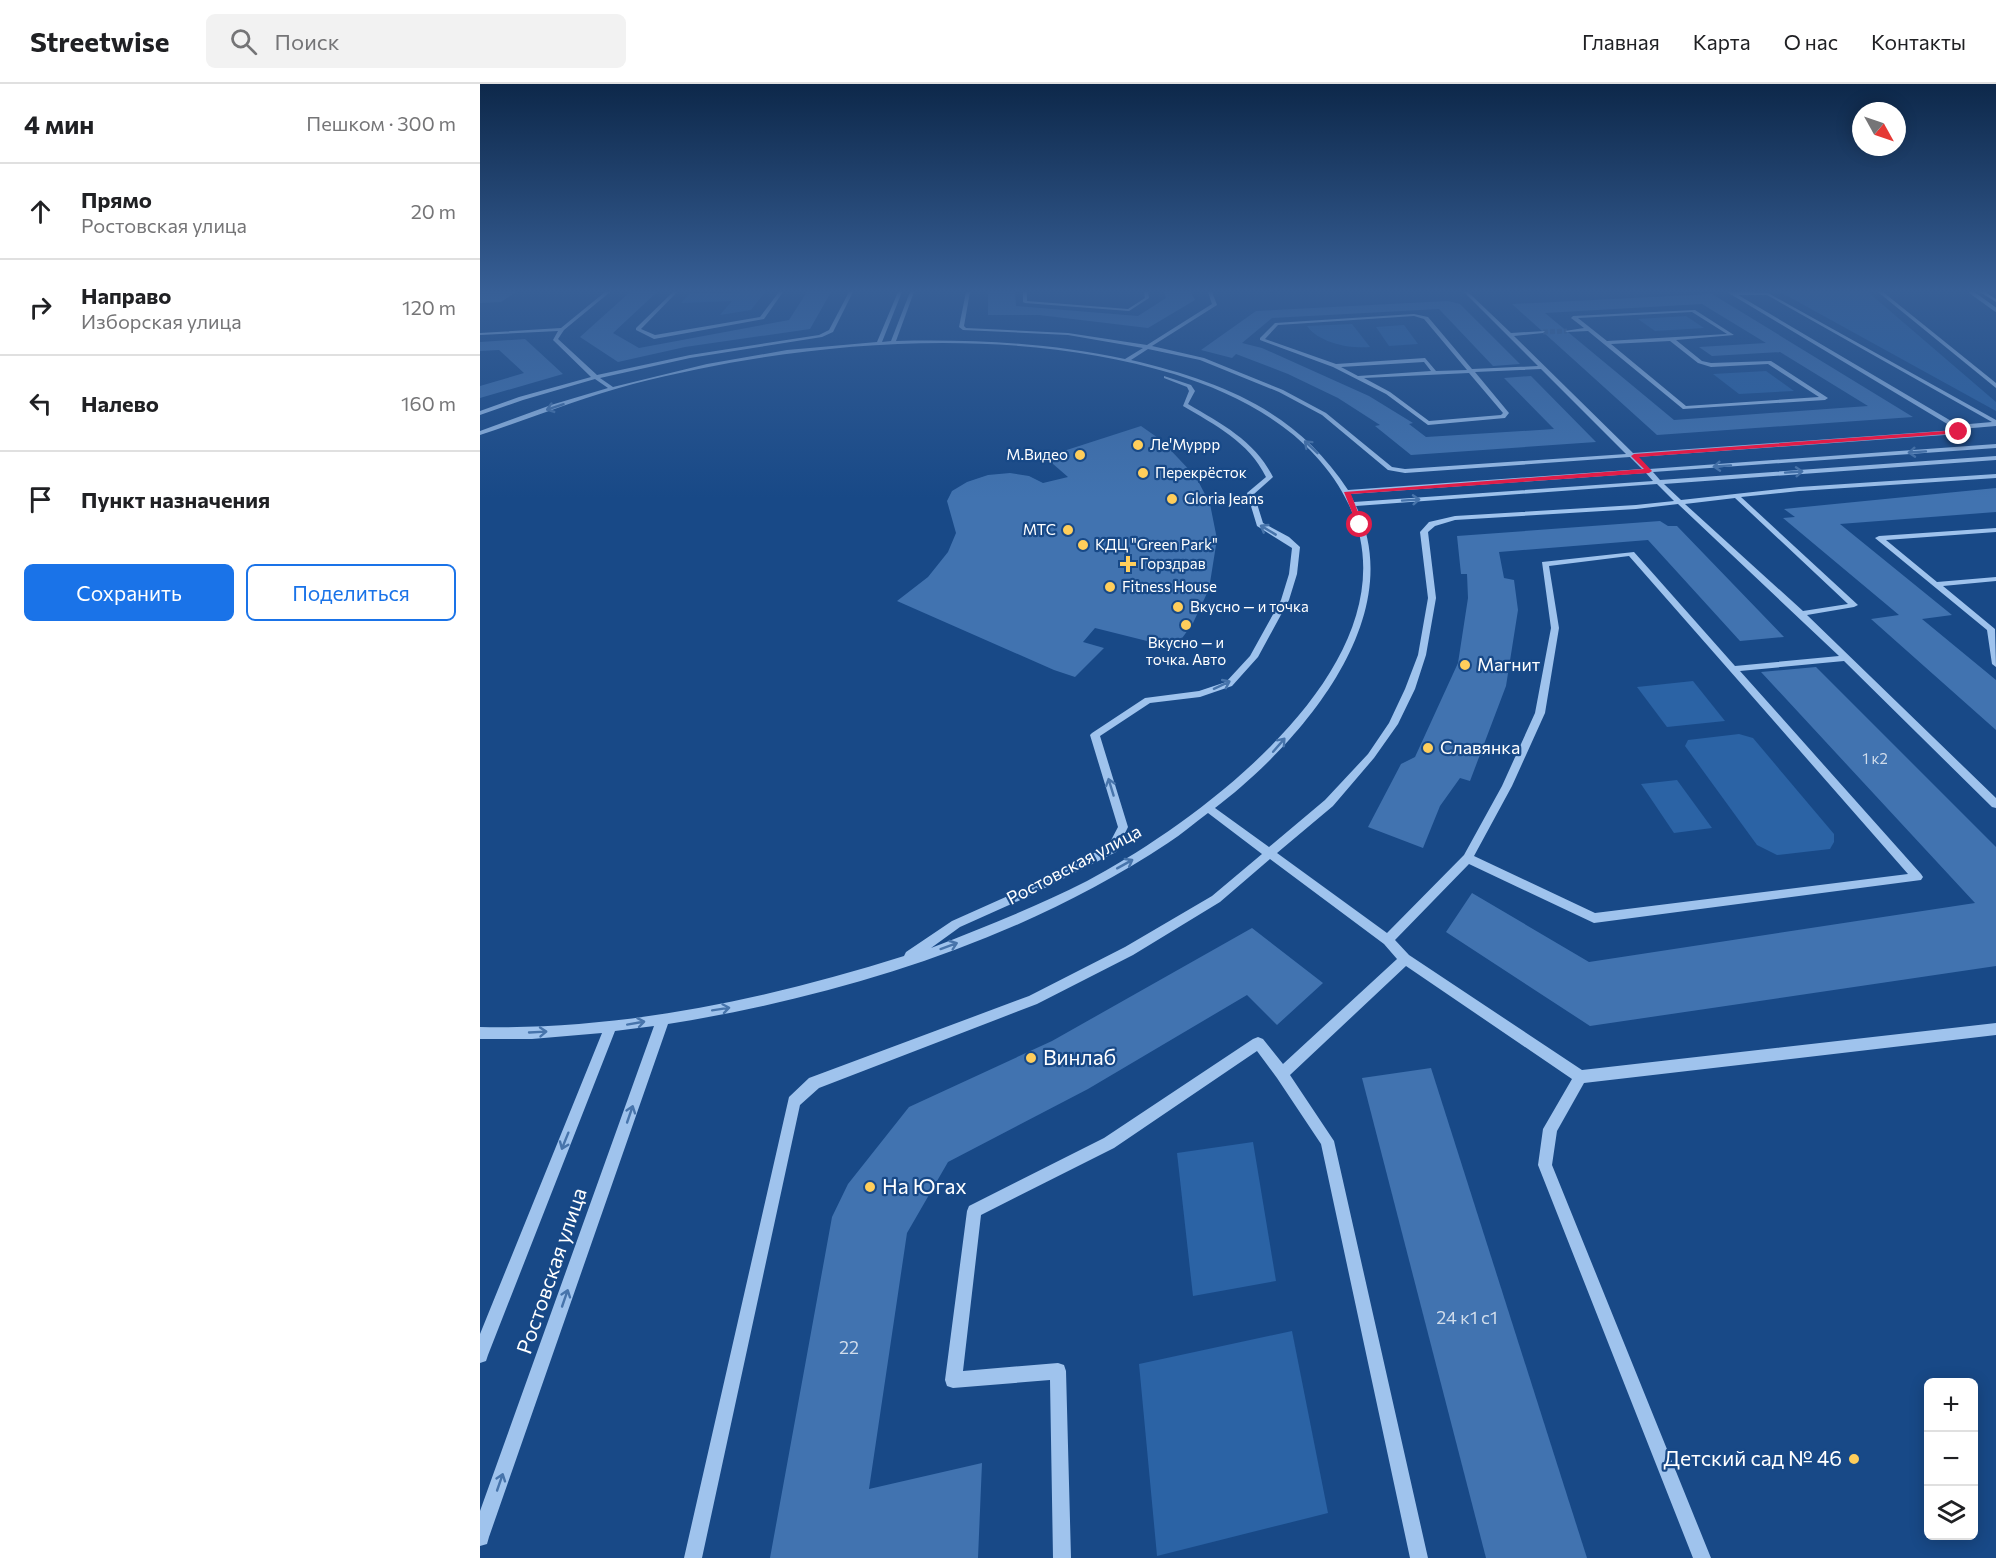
<!DOCTYPE html>
<html lang="ru">
<meta charset="utf-8">
<style>
:root{--surface:#fff;--page:#f2f2f2;--text:#202124;--muted:#757577;--line:#e0e0e0;--accent:#1a73e8}
body{margin:0;font-family:Commissioner,sans-serif;background:var(--page);color:var(--text)}
.controls{position:absolute;right:18px;bottom:18px;display:grid;overflow:hidden;border-radius:9px;box-shadow:0 3px 15px #0003}
.controls button{width:54px;height:54px;display:grid;place-items:center;padding:0;border:0;border-bottom:2px solid var(--line);background:var(--surface);color:var(--text);font:30px sans-serif}
.compass{position:absolute;left:1372px;top:18px;width:54px;height:54px;border-radius:50%;background:var(--surface);box-shadow:0 3px 15px #0003;rotate:130deg}
.stop{position:absolute;width:18px;height:18px;margin:-14px;border:4px solid #e11d48;border-radius:50%;background:#fff}
.stop.end{background:#e11d48;border-color:#fff;box-shadow:0 2px 6px #0008}
.list{margin:0;padding:0;list-style:none}
h2{display:flex;justify-content:space-between;align-items:center;height:78px;margin:0;padding:0 24px;font-size:26px}
h2 small{font-size:20px;font-weight:400;color:var(--muted)}
.list li{display:grid;grid-template-columns:39px 1fr auto;gap:18px;align-items:center;box-sizing:border-box;height:96px;padding:0 24px;border-top:2px solid var(--line)}
.list b{display:block;font-size:22px;white-space:nowrap}
.list p{margin:0;font-size:20px;white-space:nowrap;color:var(--muted)}
.list em{font-size:20px;font-style:normal;color:var(--muted)}
.actions{display:flex;gap:12px;padding:18px 24px}
.actions a{flex:1;padding:14px 0;border:2px solid var(--accent);border-radius:9px;text-align:center;font-size:21px;color:var(--accent)}
.actions .main{background:var(--accent);color:#fff}
.icon{flex:none;width:33px;height:33px;fill:none;stroke:currentColor;stroke-width:2;stroke-linecap:round;stroke-linejoin:round}
.map{position:relative;flex:none;width:1516px;height:1474px;overflow:hidden}
header{display:flex;align-items:center;gap:36px;box-sizing:border-box;height:84px;padding:0 30px;background:var(--surface);border-bottom:2px solid var(--line)}
header strong{font-size:28px}
nav{display:flex;gap:33px;margin-inline-start:auto;font-size:21px}
.search{width:420px;height:54px;background:var(--page);display:flex;align-items:center;gap:15px;box-sizing:border-box;padding:0 21px;border-radius:9px;color:var(--muted);font-size:22px}
main{display:flex}
aside{flex:1;background:var(--surface)}
.map>svg:first-child{display:block}
.green{fill:#2b63a5}
.lines{fill:none;stroke-linecap:round;stroke-linejoin:round}
.stream{stroke:#92beef;stroke-width:4}
.building{fill:#4173b0;fill-rule:evenodd}
.minor-tunnel{stroke:#3b6499;stroke-width:5;stroke-dasharray:5 2;stroke-linecap:butt}
.minor{fill:#9fc3ed;fill-rule:evenodd}
.oneway{stroke:#4774ab}
.route{fill:#e11d48}
.poi-dot{fill:#ffce5b;stroke:#184987;stroke-width:2}
.labels{text-anchor:middle;stroke-width:4.5;stroke-linejoin:round;paint-order:stroke}
.far-poi-label{font-size:15px;fill:#fff;stroke:#184987;text-anchor:start}
.number-label{font-size:15px;fill:#d0dceb}
.poi-label{font-size:18px;fill:#fff;stroke:#184987;text-anchor:start}
.street-label{font-size:18px;fill:#fff;stroke:#184987}
.near-number-label{font-size:18px;fill:#d0dceb}
.near-poi-label{font-size:21px;fill:#fff;stroke:#184987;text-anchor:start}
.near-street-label{font-size:21px;fill:#fff;stroke:#184987}
</style>
<header>
<strong>Streetwise</strong>
<div class="search"><svg class="icon" aria-label="search" viewBox="0 0 24 24"><circle cx="10" cy="10" r="6"/><path d="M15 15l6 6"/></svg>Поиск</div>
<nav><a>Главная</a><a>Карта</a><a>О нас</a><a>Контакты</a></nav>
</header>
<main>
<aside>
<h2>4 мин<small>Пешком · 300 m</small></h2>
<ul class="list">
<li><svg class="icon" aria-label="ahead" viewBox="0 0 24 24"><path d="M12 20V5M6 11l6-6 6 6"/></svg><div><b>Прямо</b><p>Ростовская улица</p></div><em>20 m</em></li>
<li><svg class="icon" aria-label="right" viewBox="0 0 24 24"><path d="M7 20v-9h11M14 6l5 5-5 5"/></svg><div><b>Направо</b><p>Изборская улица</p></div><em>120 m</em></li>
<li><svg class="icon" aria-label="left" viewBox="0 0 24 24"><path d="M17 20v-9H6M10 6l-5 5 5 5"/></svg><div><b>Налево</b></div><em>160 m</em></li>
<li><svg class="icon" aria-label="arrive" viewBox="0 0 24 24"><path d="M6 21V4h12l-3 4 3 4H6"/></svg><div><b>Пункт назначения</b></div></li>
</ul>
<div class="actions"><a class="main">Сохранить</a><a>Поделиться</a></div>
</aside>
<div class="map">
<svg width="1516" height="1474" viewBox="0 0 1516 1474">
<rect width="100%" height="100%" fill="#184987"/>
<!-- green -->
<g class="green">
<path d="M285,208L271,226L240,231L252,217L201,219L209,210Z"/>
<path d="M1277,208H1388L1516,318V327L1302,209Z"/>
<path d="M1206,232L1224,244L1175,247L1158,235Z"/>
<path d="M872,240L890,263C870,265 839,259 827,242Z"/>
<path d="M924,241L938,260L909,262L896,243Z"/>
<path d="M1286,287L1314,307L1259,310L1233,290Z"/>
<path d="M1213,597L1245,637L1187,643L1157,603Z"/>
<path d="M1259,650L1273,654L1354,750V758L1350,765L1297,771L1277,761L1205,662L1208,656Z"/>
<path d="M1197,696L1232,744L1194,749L1161,700Z"/>
<path d="M773,1058L796,1197L713,1212L697,1069Z"/>
<path d="M812,1247L848,1429L677,1472L659,1280Z"/>
</g>
<g class="lines">
<!-- stream -->
<path class="stream" d="M1491,208L1516,226"/>
</g>
<!-- building -->
<g class="building">
<path d="M0,208H36L21,218L0,219Z"/>
<path d="M150,208H177L133,249L159,264L309,236L327,208H351L330,245L205,263L138,278L100,253Z"/>
<path d="M508,208H535L536,222L658,232L686,214L684,208H711L715,216L668,244L559,231H508Z"/>
<path d="M1232,210L1433,333L1177,351L1032,220ZM1222,220L1286,259L1219,263L1232,272L1300,268L1388,322L1194,336L1065,229Z"/>
<path d="M968,217L980,220L1040,280L1013,282L959,225L792,234L762,259L782,264L889,312L933,339L929,340L946,353L1074,345L1024,294L1051,292L1116,358L931,371L895,342L900,341L858,314L808,290L756,270L752,274L721,266L776,227Z"/>
<path d="M45,255L83,290L0,314V302L44,289L19,266L0,267V258Z"/>
<path d="M661,342L681,356L716,393L730,420L737,455L729,505L713,539L695,564L615,544L603,558L624,564L595,593L574,586L417,517L448,493L468,468L476,449L467,417L472,407L487,398L508,391L530,389L549,392L563,399L588,393L565,373Z"/>
<path d="M1516,404V428L1360,440L1472,531L1442,535L1516,596V646L1391,535L1419,531L1303,434L1315,433L1304,425Z"/>
<path d="M1180,437L1188,442H1197L1304,553L1260,557L1168,456L1019,468L1024,494L1034,496L1038,526L1026,602L990,697L980,694L960,722L943,764L888,743L921,680L935,673L978,579L988,514L987,490H981L977,452Z"/>
<path d="M1336,583L1516,763V882L1110,942L966,848L992,809L1109,878L1495,819L1281,588Z"/>
<path d="M772,844L843,899L797,941L767,911L608,1005L468,1078L427,1149L389,1405L502,1379L498,1474H290L352,1133L368,1100L429,1023L572,957Z"/>
<path d="M951,984L1107,1474H1006L882,994Z"/>
</g>
<g class="lines">
<!-- minor-tunnel -->
<path class="minor-tunnel" d="M1063,248L1087,247"/>
<!-- minor -->
<g class="minor">
<path d="M125,208H130L84,246L78,255L117,291L210,271L339,251L349,246L369,208H373L353,248L342,253L210,274L120,294L133,303L227,280L307,266L397,258L418,208H422L402,258L411,257L430,208H434L416,257C493,255 570,259 645,275L663,264L588,251L483,246L479,243L486,208H490L484,242L486,244L588,249L667,261L732,220L728,208H732L737,221L672,262L724,274L803,306L846,329L912,383L925,385L1146,370L1061,285L995,288L1029,329L1025,334L948,341L906,310L853,283L780,256V254L795,239L934,230L948,233L992,285L1058,282L984,208H988L1031,249L1065,247L1063,249L1034,252L1153,369L1475,346L1474,344L1247,208L1288,209L1516,336V342L1481,345L1482,348L1479,350L1157,373L1169,385L1516,360V364L1173,388L1180,396L1516,372V376L1184,400L1201,416L1319,403L1516,390V394L1319,407L1261,413L1378,521L1374,523L1327,531L1516,714V724L1512,723L1364,577L1260,587L1441,790L1443,793L1441,796L1114,839L989,780L915,856L929,871L1102,986L1516,939V951L1104,999L1077,1047L1072,1081L1231,1474H1213L1058,1081L1063,1045L1092,995L926,882L810,991L854,1057L948,1474H930L841,1060L797,994L777,967L634,1064L501,1131L483,1287L578,1279L584,1281L586,1287L591,1474H573L570,1296L473,1304L467,1302L465,1296L487,1127L489,1122L624,1054L773,955L778,953L783,955L803,980L917,875L904,860L790,775L740,818L653,871L557,920L339,1004L320,1021L222,1474H204L309,1013L329,994L549,912L645,863L732,812L782,770L728,729C714,739 702,750 688,759C540,857 362,912 188,940L9,1453L7,1460L0,1462V1427L174,942L135,947L8,1271L6,1277L0,1279V1250L122,949L52,955H0V943C143,946 288,915 424,872L426,868L472,837L539,807L628,762L638,743L610,651L612,649L665,614L719,607L746,598L770,572L801,516L809,490L812,464L777,442L767,409L786,393C769,358 735,341 703,322L709,307L707,303L684,294V292L711,301L715,307L708,320C742,340 775,357 793,393L774,410L783,439L809,453L820,463L817,490L809,516L778,573L752,602L720,613L670,619L620,652L648,743L636,768L547,813L480,843L451,864C504,843 556,823 607,797C722,736 941,575 869,421C836,351 765,312 694,290C524,239 322,257 153,300C101,314 51,334 0,351V347L71,321L128,304L115,295L43,316L0,331V327L39,313L111,293L73,256L78,247L0,251V249L81,244ZM1258,211H1287L1512,338L1478,341ZM934,232L944,235L987,286L956,287L945,274L856,280L785,255L798,241ZM668,265L720,276L799,308L842,331L908,386L925,389L1150,373L1162,385L868,406C816,326 740,297 651,276ZM944,278L951,287L878,292L861,283ZM989,289L1023,329L1021,331L949,337L910,308L884,294ZM1166,389L1173,397L874,418L870,410ZM1177,400L1194,417L1156,421L975,432L949,438L940,448L948,514L938,571L925,605L909,639L888,670L845,716L789,763L735,724C818,661 931,534 876,422ZM1255,414L1368,520L1323,527L1205,420ZM1198,420L1359,572L1255,582L1154,468L1062,478L1071,544L1055,629L1022,702L984,771L907,849L797,769L853,722L894,674L918,640L935,605L946,571L956,514L948,448L955,442L975,436L1156,425ZM1149,472L1428,790L1115,829L994,772L1032,702L1065,629L1079,544L1069,482Z"/>
<path d="M193,208H197L161,245L175,251L280,233L299,208H303L284,235L174,255L156,246V244Z"/>
<path d="M543,208H547V217L648,225L665,214L664,208H668L669,214L649,227L545,219L543,218Z"/>
<path d="M1398,208H1403L1516,299V304Z"/>
<path d="M1500,208H1505L1516,215V218Z"/>
<path d="M1215,226L1254,251L1196,256L1222,277L1231,279L1291,277L1348,314L1345,316L1203,325L1108,247L1087,248L1085,247L1104,244L1091,234L1093,232ZM1212,228L1247,250L1127,257L1098,234ZM1190,257L1218,279L1231,283L1288,280L1339,313L1206,322L1131,260Z"/>
<path d="M1516,444V448L1406,456L1457,498L1516,493V497L1463,502L1515,545L1516,583L1512,580L1507,546L1395,454L1399,452Z"/>
</g>
</g>
<!-- one-way arrows -->
<defs><path id="oneway-shaft" d="M-6 0H5M1.5-3L5.5 0L1.5 3" fill="none" stroke-width="1.6" stroke-linecap="round" stroke-linejoin="round" transform="scale(1.5)"/></defs>
<g class="oneway">
<use href="#oneway-shaft" transform="translate(75 323) rotate(162)"/>
<use href="#oneway-shaft" transform="translate(831 363) rotate(-137)"/>
<use href="#oneway-shaft" transform="translate(1437 368) rotate(176)"/>
<use href="#oneway-shaft" transform="translate(1242 382) rotate(176)"/>
<use href="#oneway-shaft" transform="translate(1314 388) rotate(-4)"/>
<use href="#oneway-shaft" transform="translate(931 416) rotate(-4)"/>
<use href="#oneway-shaft" transform="translate(788 446) rotate(-149)"/>
<use href="#oneway-shaft" transform="translate(742 601) rotate(-25)"/>
<use href="#oneway-shaft" transform="translate(799 661) rotate(-49)"/>
<use href="#oneway-shaft" transform="translate(631 703) rotate(-107)"/>
<use href="#oneway-shaft" transform="translate(645 780) rotate(-29)"/>
<use href="#oneway-shaft" transform="translate(469 862) rotate(-20)"/>
<use href="#oneway-shaft" transform="translate(241 925) rotate(-9)"/>
<use href="#oneway-shaft" transform="translate(156 939) rotate(-10)"/>
<use href="#oneway-shaft" transform="translate(58 948) rotate(-3)"/>
<use href="#oneway-shaft" transform="translate(150 1030) rotate(-71)"/>
<use href="#oneway-shaft" transform="translate(85 1057) rotate(112)"/>
<use href="#oneway-shaft" transform="translate(85 1214) rotate(-71)"/>
<use href="#oneway-shaft" transform="translate(20 1398) rotate(-71)"/>
</g>
<!-- sky -->
<linearGradient id="sky" x2="0" y2="1"><stop stop-color="#0d284a"/><stop offset="0.5" stop-color="#375f96"/><stop offset="1" stop-color="#375f96" stop-opacity="0"/></linearGradient>
<rect width="1516" height="414" fill="url(#sky)"/>
<!-- route -->
<path class="route" d="M1479,346L1481,349L1159,373L1172,387L1169,389L871,410L883,441L880,443L877,441L864,408L1164,385L1151,372L1154,370Z"/>
<!-- markers -->
<g class="poi-dot">
<circle cx="658" cy="361" r="6"/>
<circle cx="600" cy="371" r="6"/>
<circle cx="663" cy="389" r="6"/>
<circle cx="692" cy="415" r="6"/>
<circle cx="588" cy="446" r="6"/>
<circle cx="603" cy="461" r="6"/>
<path d="M645 471h6v6h6v6h-6v6h-6v-6h-6v-6h6z"/>
<circle cx="630" cy="503" r="6"/>
<circle cx="698" cy="523" r="6"/>
<circle cx="706" cy="541" r="6"/>
<circle cx="985" cy="581" r="6"/>
<circle cx="948" cy="664" r="6"/>
<circle cx="551" cy="974" r="6"/>
<circle cx="390" cy="1103" r="6"/>
<circle cx="1374" cy="1375" r="6"/>
</g>
<g class="labels">
<!-- far-poi labels -->
<g class="far-poi-label">
<text x="670" y="366">Ле'Муррр</text>
<text x="588" y="376" text-anchor="end">М.Видео</text>
<text x="675" y="394">Перекрёсток</text>
<text x="704" y="420">Gloria Jeans</text>
<text x="576" y="451" text-anchor="end">МТС</text>
<text x="615" y="466">КДЦ "Green Park"</text>
<text x="660" y="485">Горздрав</text>
<text x="642" y="508">Fitness House</text>
<text x="710" y="528">Вкусно — и точка</text>
<text x="706" y="564" text-anchor="middle">Вкусно — и<tspan x="706" dy="17">точка. Авто</tspan></text>
</g>
<!-- number labels -->
<g class="number-label">
<text x="1395" y="680">1 к2</text>
</g>
<!-- poi labels -->
<g class="poi-label">
<text x="997" y="587">Магнит</text>
<text x="960" y="670">Славянка</text>
</g>
<!-- street labels -->
<g class="street-label">
<text transform="translate(594 781) rotate(-28)" y="6">Ростовская улица</text>
</g>
<!-- near-number labels -->
<g class="near-number-label">
<text x="987" y="1240">24 к1 с1</text>
<text x="369" y="1270">22</text>
</g>
<!-- near-poi labels -->
<g class="near-poi-label">
<text x="563" y="981">Винлаб</text>
<text x="402" y="1110">На Югах</text>
<text x="1362" y="1382" text-anchor="end">Детский сад № 46</text>
</g>
<!-- near-street labels -->
<g class="near-street-label">
<text transform="translate(72 1187) rotate(-71)" y="7">Ростовская улица</text>
</g>
</g>
</svg>
<div class="controls">
<button>+</button>
<button>−</button>
<button><svg class="icon" aria-label="layers" viewBox="0 0 24 24"><path d="M12 4l9 5-9 5-9-5zM3 14l9 5 9-5"/></svg></button>
</div>
<svg class="compass" viewBox="-18 -18 36 36"><path d="M0-13l5 13h-10z" fill="#e53935"/><path d="M0 13l5-13h-10z" fill="#757577"/></svg>
<div class="stop" style="left:880px;top:441px"></div>
<div class="stop end" style="left:1479px;top:348px"></div>
</div>
</main>
